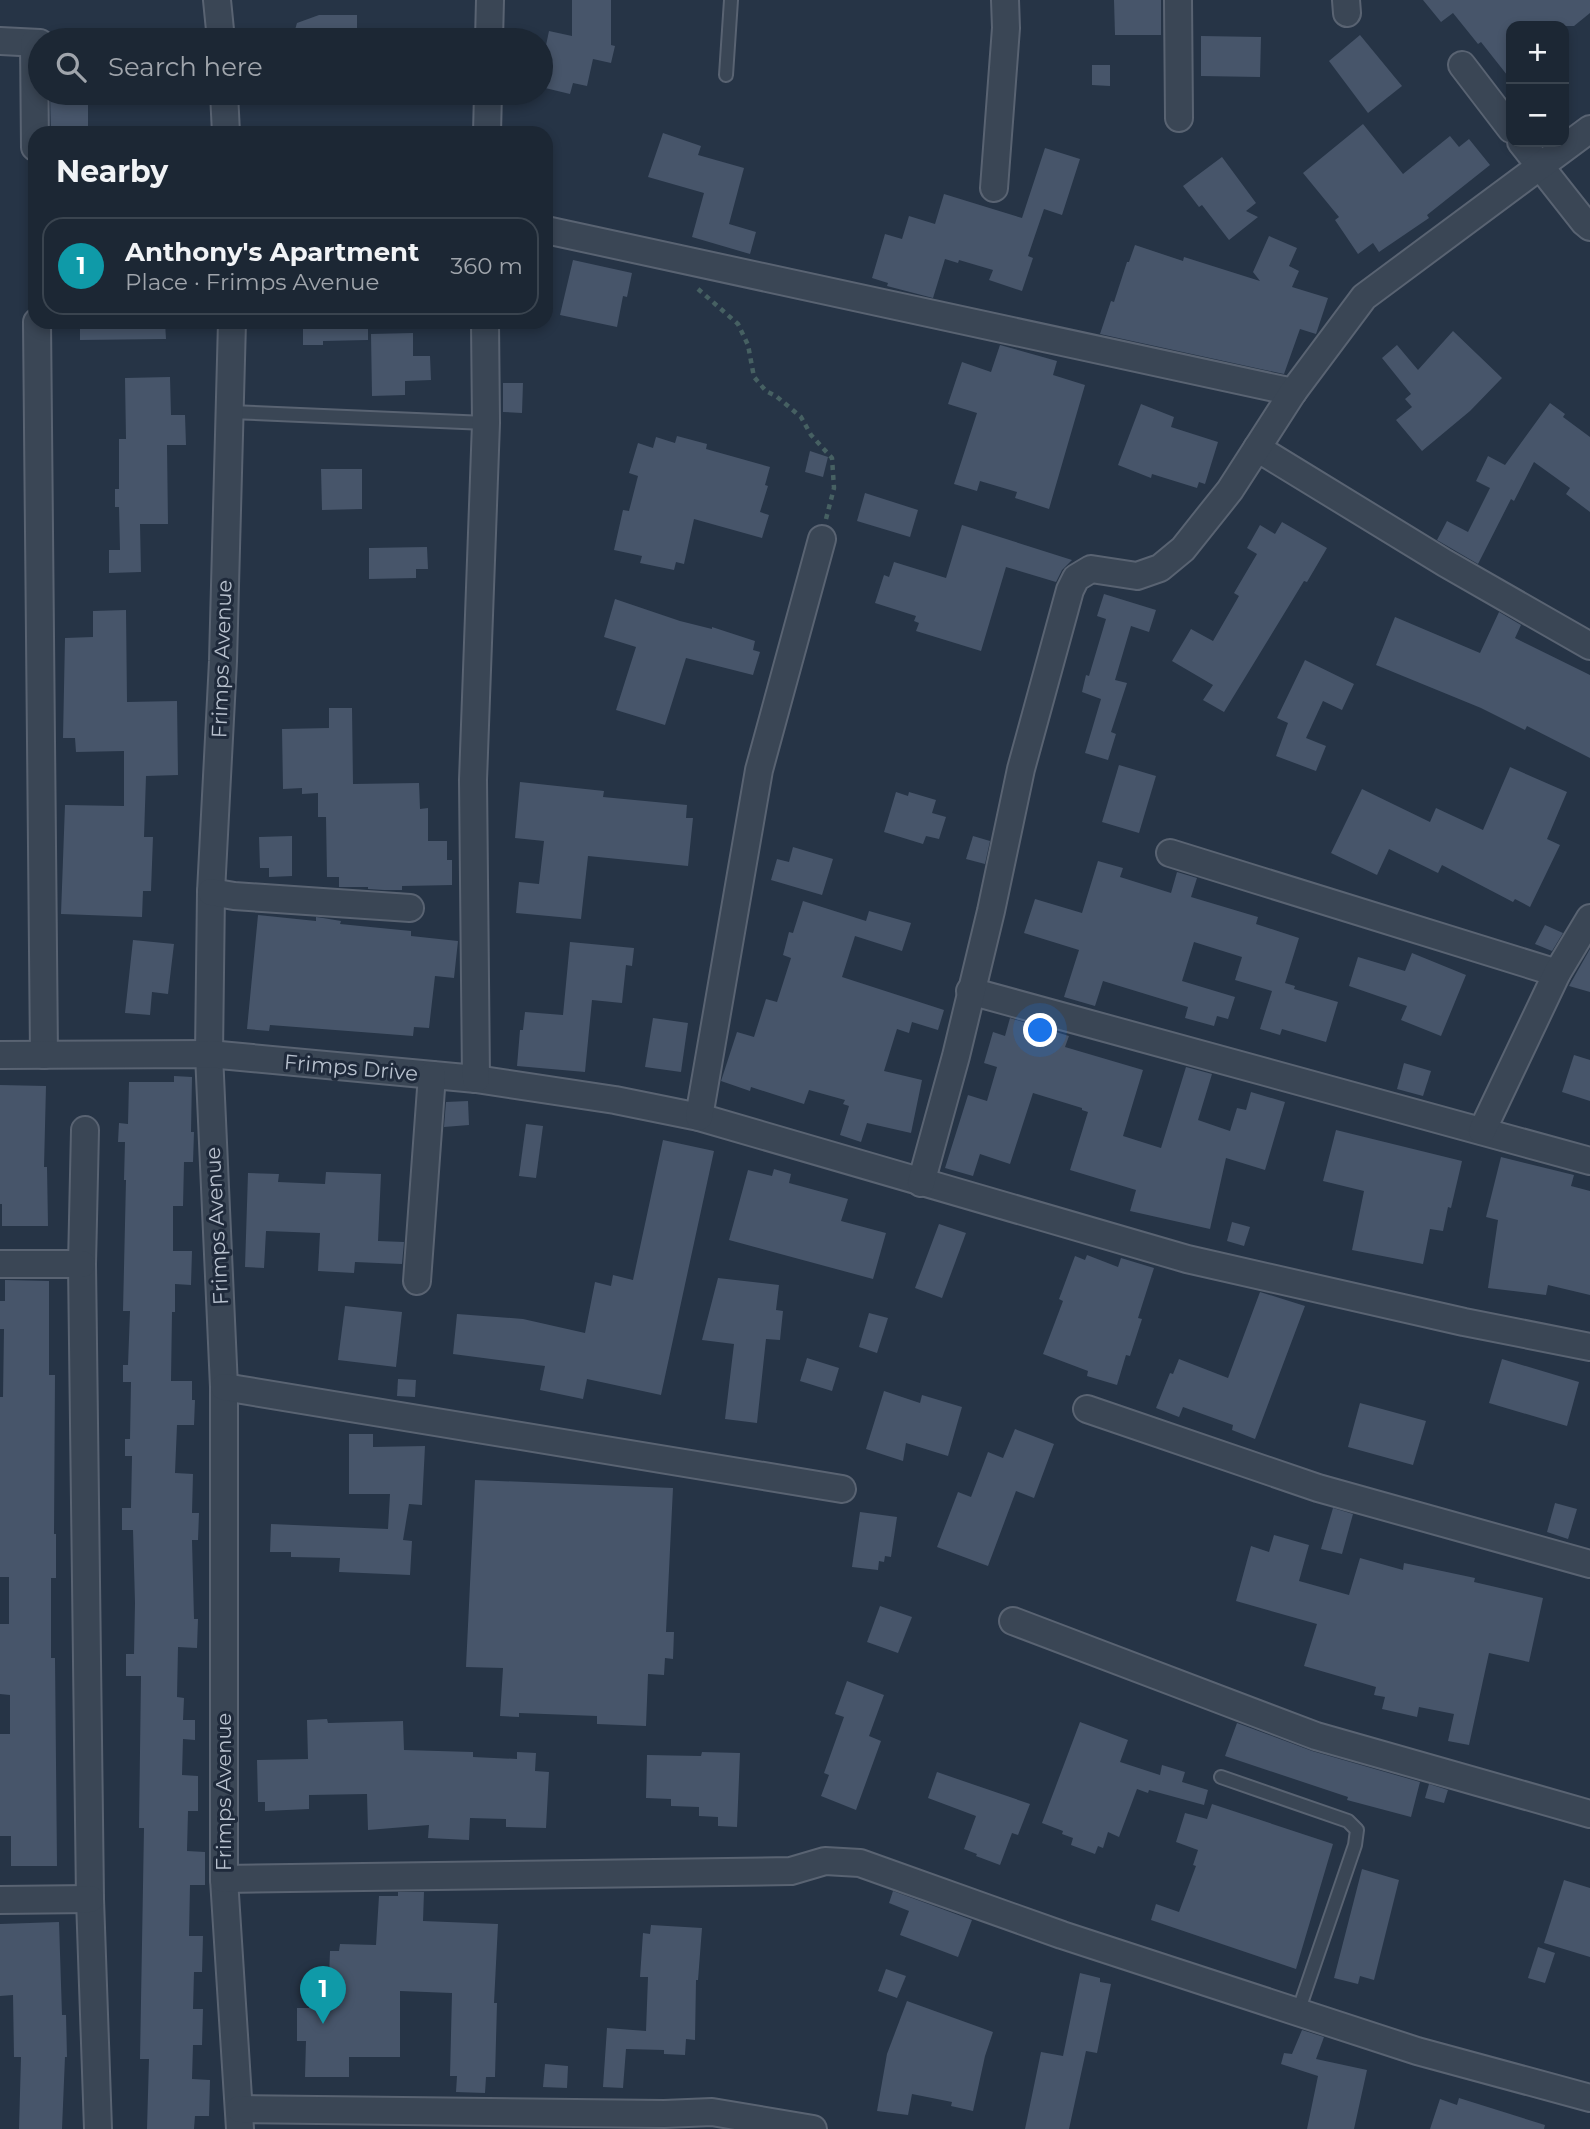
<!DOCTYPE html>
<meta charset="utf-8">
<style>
:root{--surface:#1c2734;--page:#252f3c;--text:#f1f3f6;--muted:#a0a5ac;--line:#3a444f;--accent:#8bbbb9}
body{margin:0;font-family:Montserrat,sans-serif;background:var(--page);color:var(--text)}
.controls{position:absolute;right:21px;top:21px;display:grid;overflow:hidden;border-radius:14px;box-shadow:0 4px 10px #0003}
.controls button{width:63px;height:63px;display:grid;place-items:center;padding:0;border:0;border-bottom:2px solid var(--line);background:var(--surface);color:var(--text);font:35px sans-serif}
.you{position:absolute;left:1041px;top:1031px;width:24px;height:24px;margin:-18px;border:5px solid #fff;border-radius:50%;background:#1a73e8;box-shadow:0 0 0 10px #1a73e833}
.badge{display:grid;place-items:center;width:46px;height:46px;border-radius:50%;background:var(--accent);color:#fff;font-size:23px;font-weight:700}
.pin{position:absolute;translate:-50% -58px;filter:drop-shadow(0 2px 4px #0008)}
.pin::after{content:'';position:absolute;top:37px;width:24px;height:21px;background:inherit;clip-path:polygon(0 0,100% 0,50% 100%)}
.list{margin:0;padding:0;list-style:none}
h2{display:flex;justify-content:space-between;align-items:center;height:91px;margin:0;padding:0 28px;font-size:30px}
h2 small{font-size:23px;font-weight:400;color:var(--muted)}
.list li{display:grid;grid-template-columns:46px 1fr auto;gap:21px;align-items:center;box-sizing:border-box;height:98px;margin:0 14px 14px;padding:0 14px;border:2px solid var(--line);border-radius:21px}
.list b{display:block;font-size:26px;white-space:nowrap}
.list p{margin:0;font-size:23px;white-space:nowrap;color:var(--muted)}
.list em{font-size:23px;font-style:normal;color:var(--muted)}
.icon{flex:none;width:38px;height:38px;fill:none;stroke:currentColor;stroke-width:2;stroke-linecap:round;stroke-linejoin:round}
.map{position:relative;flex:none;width:1590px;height:2129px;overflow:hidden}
.search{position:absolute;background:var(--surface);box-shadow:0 4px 10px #0003;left:28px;top:28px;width:525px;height:77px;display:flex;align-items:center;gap:18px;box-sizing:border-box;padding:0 24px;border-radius:38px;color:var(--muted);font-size:26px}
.panel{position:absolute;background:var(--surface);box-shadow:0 4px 10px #0003;left:28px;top:126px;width:525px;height:203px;border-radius:21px}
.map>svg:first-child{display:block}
.building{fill:#47556a}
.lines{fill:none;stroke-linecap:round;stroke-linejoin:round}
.lane-casing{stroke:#596372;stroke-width:16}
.street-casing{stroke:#596372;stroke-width:30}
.path{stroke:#466062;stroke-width:4.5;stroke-dasharray:5 5;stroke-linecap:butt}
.lane{stroke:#3a4655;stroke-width:12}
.street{stroke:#3a4655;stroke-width:26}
.labels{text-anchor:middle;stroke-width:6;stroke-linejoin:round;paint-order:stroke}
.street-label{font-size:21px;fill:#b8c1ce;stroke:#1f2a3b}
</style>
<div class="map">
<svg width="1590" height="2129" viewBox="0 0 1590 2129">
<rect width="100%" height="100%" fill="#263446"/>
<!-- building -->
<g class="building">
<path d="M572,0H611V45L615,46L611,63L593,59L587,86L573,83L570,94L541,87V69L549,31L572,36Z"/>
<path d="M1114,0H1161V35H1115Z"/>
<path d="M1423,0H1590V13L1574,26H1511V80L1481,42L1478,44L1453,13L1441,22Z"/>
<path d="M319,15H357V40H306L297,38L294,33L297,23Z"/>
<path d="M1360,35L1402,86L1368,113L1329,61Z"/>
<path d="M1201,36L1261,37L1260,77L1201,76Z"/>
<path d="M1092,65H1110V86L1092,85Z"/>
<path d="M50,93H88V133H51Z"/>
<path d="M1363,124L1403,174L1450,136L1459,147L1469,139L1490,165L1427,215L1429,218L1379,252L1373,243L1358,254L1335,220L1339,217L1303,173Z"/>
<path d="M663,133L701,146L698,155L744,168L729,224L756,232L750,254L692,237L704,193L648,177Z"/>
<path d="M1045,148L1080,159L1062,215L1044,209L1028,256L1033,258L1022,291L989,280L993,270L959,260L958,263L945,259L933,298L887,286L888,283L872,278L885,234L902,239L909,216L935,224L944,194L1022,218Z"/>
<path d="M1222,157L1256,203L1246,211L1258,217L1229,240L1202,205L1199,207L1183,186Z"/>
<path d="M1269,236L1297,248L1289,266L1299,271L1292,287L1328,298L1316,334L1300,329L1284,374L1100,334L1111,301L1114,302L1127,262H1129L1135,245L1183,261L1184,257L1260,281L1253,272Z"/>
<path d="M573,260L632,273L627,297L623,296L617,327L560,315Z"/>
<path d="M80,322H165L166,339L80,340Z"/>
<path d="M368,322V340L323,341V345H303V324Z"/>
<path d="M1453,331L1502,378L1470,411L1422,451L1396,420L1412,407L1405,399L1411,394L1382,358L1397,345L1418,370Z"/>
<path d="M413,333V356H430L431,380L405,381V395L372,396L371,334Z"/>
<path d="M1000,345L1057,361L1053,375L1085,385L1049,509L1015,498L1017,492L980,481L977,491L954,484L977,413L948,404L962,362L991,372Z"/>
<path d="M170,377L171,415H185L186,445H167L168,524H140L141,572L109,573V550H120L119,507H115V489H119V439H126L125,378Z"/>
<path d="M503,383H523L522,413L503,412Z"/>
<path d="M1550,403L1565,414L1563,417L1590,437V512L1566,494L1570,488L1534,462L1514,501L1511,499L1478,564L1437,540L1447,521L1468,532L1490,488L1476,481L1488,456L1505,465Z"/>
<path d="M1141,404L1174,417L1171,427L1218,442L1205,484L1199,482L1197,488L1152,474L1151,478L1118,465Z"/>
<path d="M677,436L707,444L706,449L770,467L765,485L768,486L760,512L769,515L762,538L694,519L684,564L676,562L674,570L640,563L642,556L614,550L623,510L629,511L638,476L629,473L638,443L653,448L656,437L675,443Z"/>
<path d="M810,451L828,457L823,477L805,472Z"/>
<path d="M321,469H362V509L322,510Z"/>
<path d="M865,493L918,510L910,537L857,521Z"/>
<path d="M1282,522L1327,548L1307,582L1304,581L1224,712L1203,700L1213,685L1172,661L1191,629L1213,641L1239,596L1234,593L1257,554L1247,548L1260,525L1275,534Z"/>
<path d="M962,525L1072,560L1062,570L1056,582L1006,567L981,651L916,631L919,623L914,621L916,616L875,603L884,575L889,577L894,562L946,578Z"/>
<path d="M427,547L428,569H416V578L369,579V548Z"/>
<path d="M1104,594L1156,610L1149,632L1131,626L1115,680L1127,683L1111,732L1116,734L1108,760L1085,753L1101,699L1082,692L1086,675L1089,676L1106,619L1097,616Z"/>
<path d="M615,599L680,621L712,629V627L755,641L753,650L760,652L753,675L686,658L665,725L616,710L636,647L604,637Z"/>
<path d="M126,610L127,702L177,701L178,775L146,776L144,837H153L151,891H143L142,917L61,914L65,805L124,806V751L76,752L75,738H63L65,638L93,637V611Z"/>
<path d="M1499,612L1521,625L1515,638L1590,675V758L1527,726L1525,730L1481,708L1376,665L1395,617L1480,653Z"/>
<path d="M1305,660L1354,684L1342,710L1323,701L1306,738L1326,746L1316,771L1276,756L1288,723L1277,718Z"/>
<path d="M329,708H352L353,784L419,783L420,809L428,808V841H447V860H452V885L402,886V890H384L368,889V887H339V877H327L326,817H318V793L302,794V788L283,789L282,729L329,728Z"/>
<path d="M1119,765L1156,776L1139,833L1102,822Z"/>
<path d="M1510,767L1567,792L1547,839L1560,845L1530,907L1515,899L1513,902L1442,865L1438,873L1389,849L1377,875L1331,853L1362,789L1430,822L1436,808L1483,830Z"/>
<path d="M520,782L604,791L603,797L687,805L686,818H693L688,866L588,856L581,919L516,913L519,882L539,884L544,841L515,838Z"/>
<path d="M896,792L908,796L909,792L936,800L932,813L946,817L939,839L926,836L923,844L884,832Z"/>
<path d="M292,836V876L269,877V868H260L259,837Z"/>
<path d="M973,836L990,841L985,864L966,859Z"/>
<path d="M793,847L833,859L822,895L771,880L777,859L789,862Z"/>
<path d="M1098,861L1123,868L1120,877L1171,893L1177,872L1197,878L1191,897L1258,917L1256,924L1299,938L1285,983L1295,986L1294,989L1338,1002L1326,1042L1282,1029L1280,1035L1260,1029L1272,991L1235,980L1242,957L1194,942L1182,981L1235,997L1228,1019L1217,1016L1214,1026L1185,1018L1188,1007L1103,981L1095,1006L1064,997L1079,950L1024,933L1035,899L1082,913Z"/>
<path d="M803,901L866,921L869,911L911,923L902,951L855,936L842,977L944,1010L938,1030L912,1022L909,1033L897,1029L884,1071L922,1080L911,1133L867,1123L861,1142L840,1135L849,1106L843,1104L845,1100L809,1090L804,1104L751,1087L750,1091L721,1081L737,1032L754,1037L766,999L777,1002L791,958L783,955L789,932L793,933Z"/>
<path d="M258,915L316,921V917L323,918L341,921L340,924L411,931V936L458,941L454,978L435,976L429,1028L414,1027L413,1036L270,1025L269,1031L247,1029Z"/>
<path d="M1545,925L1563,933L1552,951L1535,944Z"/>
<path d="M133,940L174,944L168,994L152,992L150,1015L125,1013Z"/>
<path d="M570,942L634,948L632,966L626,965L622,1003L592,1000L585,1072L517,1066L520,1030H523L525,1012L563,1015Z"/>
<path d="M1590,949V992L1569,986Z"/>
<path d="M1412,953L1466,975L1441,1036L1401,1020L1407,1006L1349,986L1358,957L1405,971Z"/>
<path d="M653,1018L688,1023L681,1072L645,1067Z"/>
<path d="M1010,1018L1069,1036L1065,1047L1143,1070L1123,1136L1161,1148L1186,1067L1212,1074L1198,1120L1230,1131L1237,1108L1246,1110L1251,1092L1285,1102L1265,1170L1226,1158L1210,1229L1130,1211L1136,1190L1070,1170L1088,1112L1082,1110V1108L1033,1093L1010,1164L980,1154L973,1176L945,1168L968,1095L987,1101L997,1067L984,1063L993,1032L1005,1036Z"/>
<path d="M1574,1055L1590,1060V1101L1562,1092Z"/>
<path d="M1404,1063L1431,1071L1423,1096L1397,1089Z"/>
<path d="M174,1076L192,1077L191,1132H194L193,1162H184L183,1206H173V1251H192L191,1285L175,1284V1312H172L171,1381H192V1400H195L194,1425H177L175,1473L193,1474L192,1513H199L198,1540H192L194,1619H198L197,1648L178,1647L177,1697L184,1698L183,1720H195V1740L183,1739L182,1775L198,1776V1811H188L187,1851L205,1852V1885H190L189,1936H203L202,1972H194L193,2009H203L202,2045H193L192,2079L210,2080L209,2116H195L194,2129H147L149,2059H140L144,1828H139L141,1676H126V1654H134L135,1603L133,1530H122V1508H131L132,1456H125V1439H130L131,1382H123V1365H128L130,1311H123L126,1180H124L125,1142H118L119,1123L128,1124L129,1082H174Z"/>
<path d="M0,1085L46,1086L44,1167H47L48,1226H2V1204H0Z"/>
<path d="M468,1101L469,1125L444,1127L446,1102Z"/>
<path d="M526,1124L543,1126L536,1178L519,1176Z"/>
<path d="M1336,1130L1462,1161L1451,1208L1448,1207L1443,1231L1430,1229L1423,1264L1352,1250L1364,1191L1323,1181Z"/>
<path d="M663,1140L714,1151L661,1395L587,1379L583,1399L540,1390L545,1366L453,1354L457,1314L523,1319L585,1333L595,1282L611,1286L613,1275L633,1280Z"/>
<path d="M1501,1157L1574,1175L1571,1186L1590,1191V1295L1548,1285L1546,1295L1488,1288L1498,1220L1486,1217Z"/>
<path d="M774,1169L791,1174L789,1183L848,1199L841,1221L886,1233L873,1279L729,1240L748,1170L772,1176Z"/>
<path d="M326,1172L381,1174L378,1241L404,1242L402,1264L355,1262L354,1273L318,1271L320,1233L266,1231L264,1268L245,1267L248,1173L279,1174L278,1182L325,1184Z"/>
<path d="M1232,1222L1250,1227L1244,1246L1227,1241Z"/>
<path d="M939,1224L966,1233L942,1298L915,1288Z"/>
<path d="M1087,1255L1118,1267L1121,1258L1154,1268L1138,1318L1142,1319L1130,1356L1126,1355L1117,1385L1087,1376L1088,1371L1043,1354L1063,1301L1059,1299L1075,1256L1085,1260Z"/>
<path d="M718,1278L779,1285L776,1310L783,1311L780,1340L766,1339L757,1423L725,1419L734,1344L702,1340Z"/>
<path d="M5,1280L49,1281V1375H55L54,1534H56V1578H51V1658H55L57,1866H11V1836H0V1734H10V1695L0,1694V1624H9V1577H0V1397H3L4,1329H0V1301H5Z"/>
<path d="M1260,1292L1305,1306L1255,1439L1232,1430L1233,1425L1183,1407L1179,1417L1156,1408L1170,1373L1173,1374L1179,1359L1228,1378Z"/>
<path d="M345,1306L402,1312L396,1367L338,1360Z"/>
<path d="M869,1313L888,1318L877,1353L859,1347Z"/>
<path d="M807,1358L839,1368L832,1391L800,1381Z"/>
<path d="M1502,1359L1579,1382L1567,1426L1489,1403Z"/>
<path d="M398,1379L416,1380L415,1397L397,1396Z"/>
<path d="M884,1391L920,1403L922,1395L962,1407L948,1456L906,1443L903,1461L866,1449Z"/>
<path d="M1360,1403L1426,1421L1413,1465L1348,1447Z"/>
<path d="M1015,1429L1054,1444L1034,1498L1016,1491L988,1566L937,1547L958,1492L971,1497L988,1452L1003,1458Z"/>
<path d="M349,1434H373V1447L425,1446L422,1505L409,1504L403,1540L412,1541L410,1575L339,1572L340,1558L291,1557V1552H270L271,1524L388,1529L390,1494H349Z"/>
<path d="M475,1480L673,1488L666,1632H674L673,1659L665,1658L664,1675L648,1674L646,1726L597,1724V1716L519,1713V1717L500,1716L503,1668L466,1667Z"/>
<path d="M1555,1503L1577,1509L1568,1539L1547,1532Z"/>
<path d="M1333,1508L1353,1514L1342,1554L1321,1549Z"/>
<path d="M860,1512L897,1517L891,1557L885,1556L884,1562L879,1561L878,1570L852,1567Z"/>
<path d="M1274,1535L1309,1545L1299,1581L1349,1595L1360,1558L1403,1570L1404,1563L1442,1571L1475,1578L1474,1582L1543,1598L1529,1662L1489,1653L1469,1745L1448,1741L1454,1714L1419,1707L1417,1717L1382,1709L1385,1697L1374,1695L1376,1687L1304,1666L1317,1624L1236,1601L1251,1546L1269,1552Z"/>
<path d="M880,1606L912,1617L898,1653L867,1642Z"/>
<path d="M847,1681L884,1695L869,1736L881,1741L856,1810L821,1796L829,1775L824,1773L844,1717L835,1714Z"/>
<path d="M327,1719L328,1723L403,1721L404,1750L473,1752V1757L517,1759V1752L536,1753L535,1771L549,1772L546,1828L506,1827V1819L470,1818L469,1840L428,1838L429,1825L368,1830L367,1794L309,1795V1809L265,1811V1802H258L257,1760L308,1759L307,1720Z"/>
<path d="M1080,1722L1128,1740L1120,1762L1160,1775L1162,1765L1185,1772L1182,1782L1208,1790L1204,1805L1149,1790L1148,1793L1137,1789L1119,1837L1108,1832L1103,1848L1098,1846L1095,1854L1071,1845L1073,1838L1062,1834L1063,1831L1042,1823Z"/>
<path d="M1237,1723L1312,1751L1420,1782L1411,1817L1347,1800L1348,1797L1225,1756Z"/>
<path d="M702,1752L740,1753L737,1827L718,1826V1817L699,1816V1807L671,1806V1799L646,1798L647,1755L701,1756Z"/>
<path d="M937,1772L1030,1804L1018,1835L1012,1833L1000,1865L976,1856L977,1854L964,1849L976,1816L928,1798Z"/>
<path d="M1429,1784L1448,1790L1444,1803L1425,1798Z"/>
<path d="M1212,1804L1333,1844L1296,1969L1151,1920L1156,1904L1179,1912L1196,1866L1193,1865L1198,1850L1176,1842L1185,1813L1207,1819Z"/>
<path d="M1362,1869L1399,1880L1374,1980L1360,1976L1358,1984L1334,1978Z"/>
<path d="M1564,1880L1590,1888V1957L1544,1943Z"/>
<path d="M893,1891L972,1920L958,1957L900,1935L909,1911L889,1903Z"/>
<path d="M398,1892H424L423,1921L498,1924L494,2003H497L495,2077H486L485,2093L456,2092L457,2076H450L452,1993L400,1991V2057H349V2077H305L306,2041H297V2008H309V2002H328L330,1951H339L340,1944L376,1945L379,1896H398Z"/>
<path d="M59,1922L62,2015H66L67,2057H65L62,2129H19L21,2057H14L13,1995L0,1996V1924Z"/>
<path d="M651,1925L702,1928L698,1980H696L695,2040L686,2039L685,2055L664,2054V2050L626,2049L623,2088L603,2087L607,2028L646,2031L648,1977H640L643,1933L650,1934Z"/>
<path d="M1538,1947L1555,1953L1545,1983L1528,1978Z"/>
<path d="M886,1969L906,1976L897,1998L878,1991Z"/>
<path d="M1080,1973L1100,1978V1982L1111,1984L1097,2053L1086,2051L1069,2129H1025L1041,2052L1063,2056Z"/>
<path d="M907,2001L993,2032L985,2056L973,2111L951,2106L952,2102L912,2094L908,2115L877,2111L887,2054Z"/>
<path d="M1302,2030L1324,2037L1316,2059L1367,2070L1354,2129H1307L1318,2076L1281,2064L1284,2053L1292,2054Z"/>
<path d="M545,2064L568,2066L567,2088L543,2087Z"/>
<path d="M1459,2098L1545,2125L1544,2129H1430L1440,2099L1457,2105Z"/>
</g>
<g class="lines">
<!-- lane casing -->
<g class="lane-casing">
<g id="lane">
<path d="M726,75L731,0"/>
<path d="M230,412L486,423"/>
<path d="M1221,1777L1348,1821L1357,1830L1355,1845L1298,2012"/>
</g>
</g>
<!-- street casing -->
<g class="street-casing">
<g id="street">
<path d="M217,0L221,40"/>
<path d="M1178,0L1179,118"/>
<path d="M1346,0L1347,13"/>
<path d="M489,40L490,0"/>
<path d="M0,41L40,43"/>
<path d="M34,43L35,147"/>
<path d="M1462,65L1511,129"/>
<path d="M224,93L226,133"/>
<path d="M487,133L488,93"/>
<path d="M1521,142L1584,222L1590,227"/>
<path d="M994,188L1006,28L1005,0"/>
<path d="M546,230L1293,392"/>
<path d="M37,322L44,1055"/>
<path d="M232,322L223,661L211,892L209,1054L224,1387V1879L240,2129"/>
<path d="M1257,448L1445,563L1590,646"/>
<path d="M1170,853L1557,973"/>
<path d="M211,892L234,896L410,908"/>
<path d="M970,991L1590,1161"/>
<path d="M0,1055L209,1054L476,1079L615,1100L699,1117L1187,1259L1464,1322L1590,1347"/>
<path d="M476,1079L473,780L486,423L485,322"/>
<path d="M699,1117L759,770L822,539"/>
<path d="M85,1130L82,1264L90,1899L98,2129"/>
<path d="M1482,1131L1557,973L1590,918"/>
<path d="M921,1183L956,1056L991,911L1021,769L1070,590L1076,578L1091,569L1137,576L1160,568L1183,549L1230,490L1293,392L1364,297L1590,129"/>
<path d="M0,1264H82"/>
<path d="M417,1281L432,1075"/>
<path d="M224,1387L842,1489"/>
<path d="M1087,1409L1318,1488L1590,1564"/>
<path d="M1013,1621L1316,1736L1590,1814"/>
<path d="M224,1879L791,1871L825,1861L860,1863L1062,1935L1417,2051L1590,2098"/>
<path d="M0,1900L90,1899"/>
<path d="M240,2109L664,2114L712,2112L813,2129"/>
</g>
</g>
<!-- path -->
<path class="path" d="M698,289L738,324L748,345L754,377L766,391L776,396L801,417L811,435L832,458L834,488L826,519"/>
<!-- lane -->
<use href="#lane" class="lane"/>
<!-- street -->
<use href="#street" class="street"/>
</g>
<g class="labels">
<!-- street labels -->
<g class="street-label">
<text transform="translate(222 659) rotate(-88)" y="7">Frimps Avenue</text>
<text transform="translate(351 1068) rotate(5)" y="7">Frimps Drive</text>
<text transform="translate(217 1226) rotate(-93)" y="7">Frimps Avenue</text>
<text transform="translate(224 1792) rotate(-90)" y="7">Frimps Avenue</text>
</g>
</g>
</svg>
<div class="controls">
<button>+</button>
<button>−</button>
</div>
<div class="you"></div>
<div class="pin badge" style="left:323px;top:2024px;background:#0f9aa8">1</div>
<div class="search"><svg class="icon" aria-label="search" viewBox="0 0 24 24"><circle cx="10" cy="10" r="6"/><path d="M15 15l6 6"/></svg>Search here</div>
<section class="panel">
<h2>Nearby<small></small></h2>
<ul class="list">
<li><span class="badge" style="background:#0f9aa8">1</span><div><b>Anthony's Apartment</b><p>Place · Frimps Avenue</p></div><em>360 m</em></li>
</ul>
</section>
</div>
